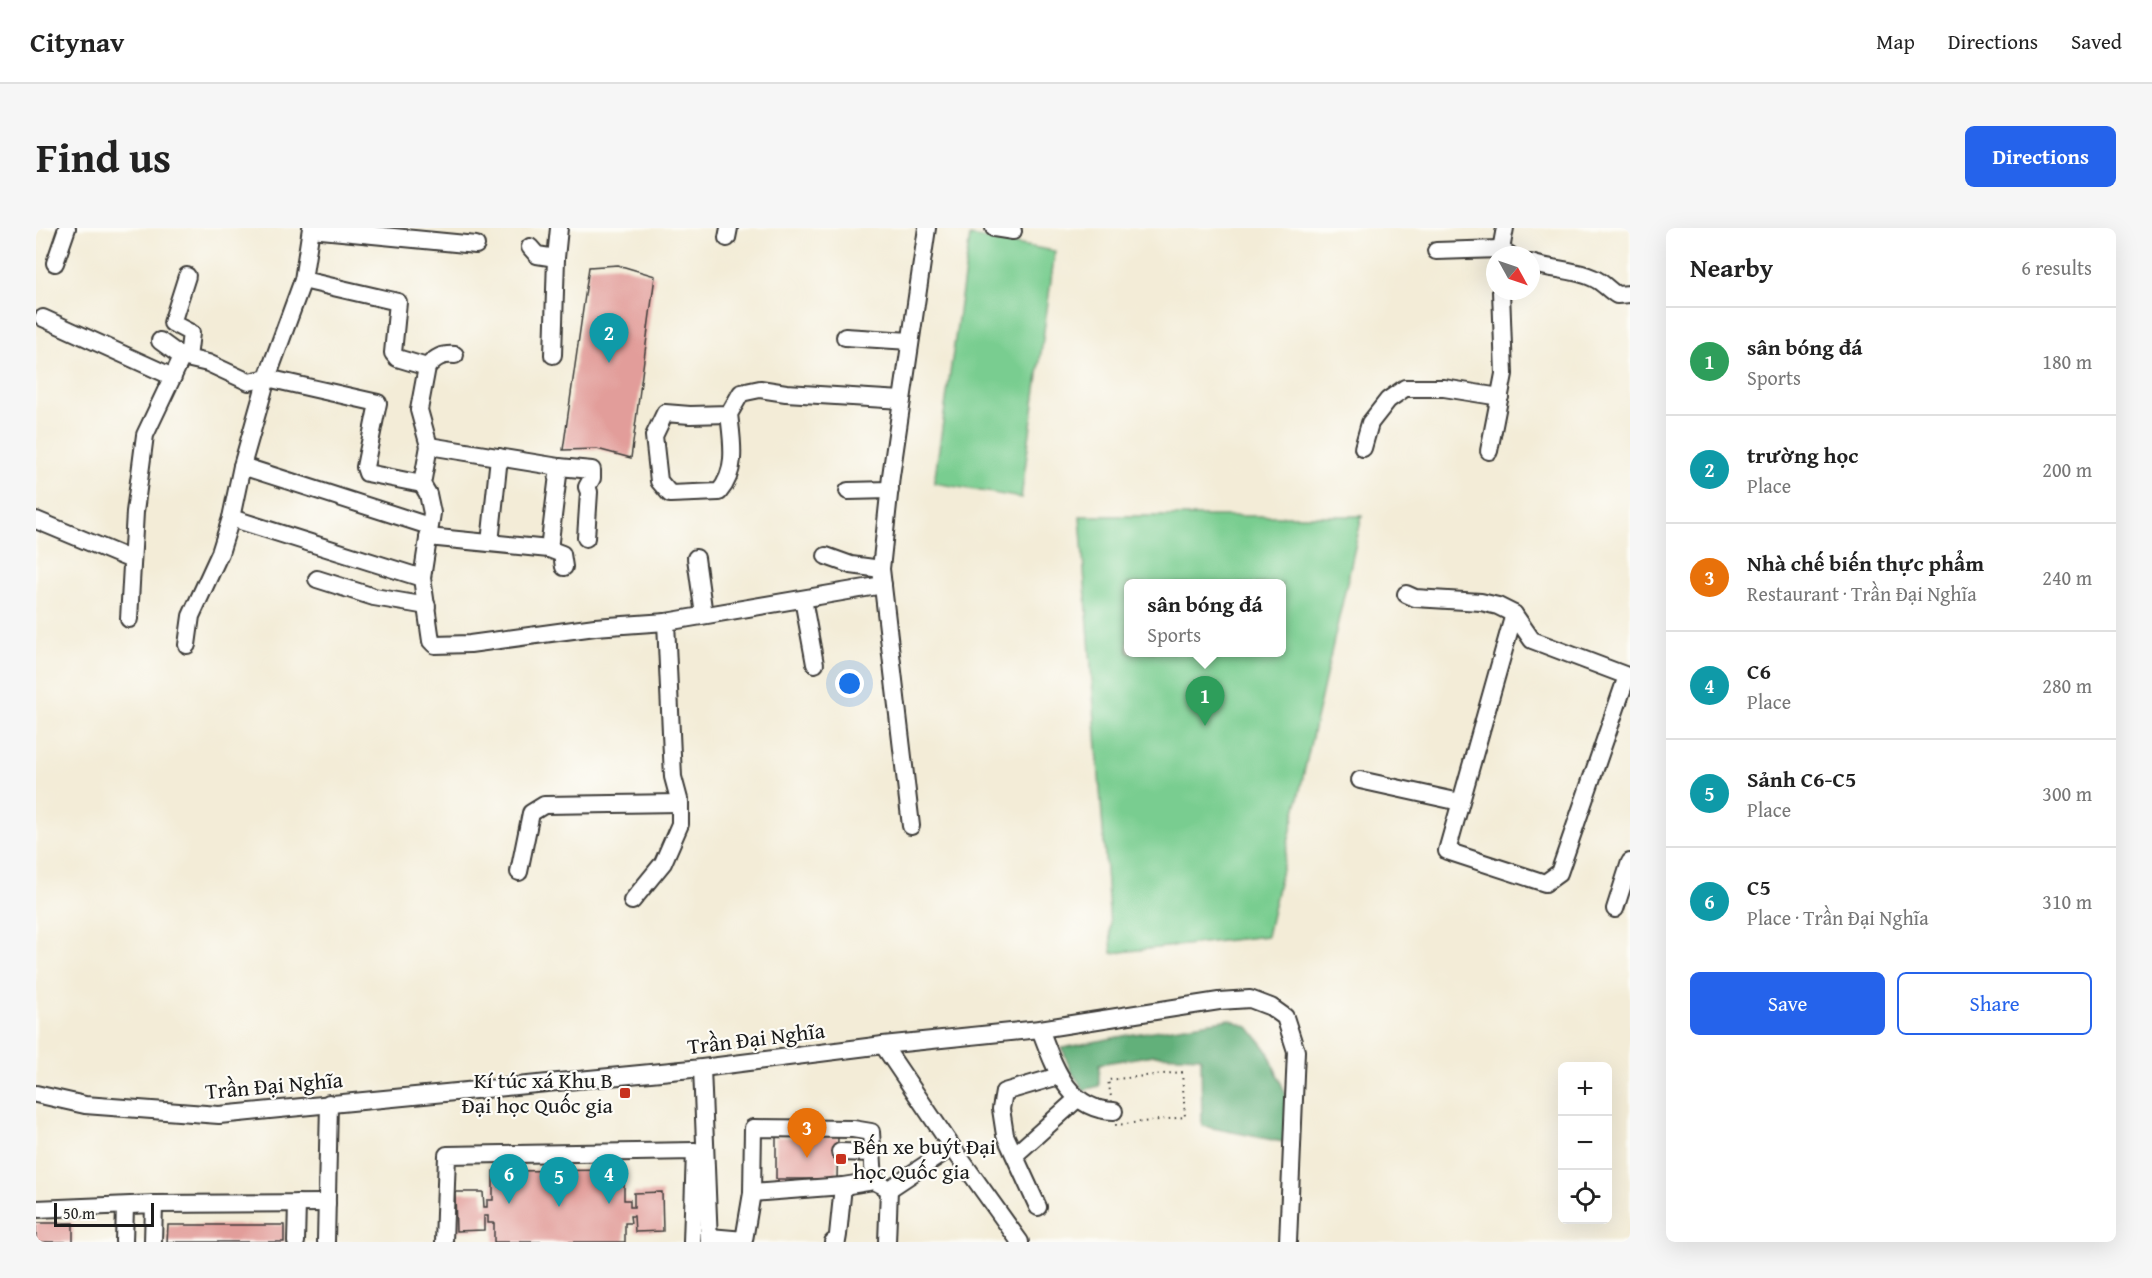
<!DOCTYPE html>
<meta charset="utf-8">
<style>
:root{--surface:#fff;--page:#f6f6f6;--text:#222;--muted:#767676;--line:#e0e0e0;--accent:#2563eb}
body{margin:0;font-family:"Gentium Book Plus",serif;background:var(--page);color:var(--text)}
.controls{position:absolute;right:18px;bottom:18px;display:grid;overflow:hidden;border-radius:9px;box-shadow:0 6px 24px #0002}
.controls button{width:54px;height:54px;display:grid;place-items:center;padding:0;border:0;border-bottom:2px solid var(--line);background:var(--surface);color:var(--text);font:30px sans-serif}
.compass{position:absolute;left:1450px;top:18px;width:54px;height:54px;border-radius:50%;background:var(--surface);box-shadow:0 6px 24px #0002;rotate:130deg}
.scale{position:absolute;left:18px;bottom:15px;width:100px;box-sizing:border-box;padding-left:6px;border:3px solid #1c1c1c;border-top:0;font-size:16px;line-height:21px;white-space:nowrap;color:#1c1c1c;-webkit-text-stroke:4px #fdfcf7;paint-order:stroke}
.you{position:absolute;left:814px;top:456px;width:21px;height:21px;margin:-15px;border:4px solid #fff;border-radius:50%;background:#1a73e8;box-shadow:0 0 0 9px #1a73e833}
.badge{display:grid;place-items:center;width:39px;height:39px;border-radius:50%;background:var(--accent);color:#fff;font-size:20px;font-weight:700}
.pin{position:absolute;translate:-50% -50px;filter:drop-shadow(0 2px 3px #0008)}
.pin::after{content:'';position:absolute;top:32px;width:21px;height:18px;background:inherit;clip-path:polygon(0 0,100% 0,50% 100%)}
.popup{position:absolute;left:1088px;top:351px;width:162px;height:78px;box-sizing:border-box;display:grid;place-content:center;border-radius:9px;background:var(--surface);filter:drop-shadow(0 2px 4px #0005);font-size:20px;white-space:nowrap;color:var(--muted)}
.popup b{font-size:22px;color:var(--text)}
.popup::after{content:'';position:absolute;left:50%;top:100%;margin-left:-12px;border:12px solid transparent;border-top-color:var(--surface)}
.list{margin:0;padding:0;list-style:none}
h2{display:flex;justify-content:space-between;align-items:center;height:78px;margin:0;padding:0 24px;font-size:26px}
h2 small{font-size:20px;font-weight:400;color:var(--muted)}
.list li{display:grid;grid-template-columns:39px 1fr auto;gap:18px;align-items:center;box-sizing:border-box;height:108px;padding:0 24px;border-top:2px solid var(--line)}
.list b{display:block;font-size:22px;white-space:nowrap}
.list p{margin:0;font-size:20px;white-space:nowrap;color:var(--muted)}
.list em{font-size:20px;font-style:normal;color:var(--muted)}
.actions{display:flex;gap:12px;padding:18px 24px}
.actions a{flex:1;padding:14px 0;border:2px solid var(--accent);border-radius:9px;text-align:center;font-size:21px;color:var(--accent)}
.actions .main{background:var(--accent);color:#fff}
.icon{flex:none;width:33px;height:33px;fill:none;stroke:currentColor;stroke-width:2;stroke-linecap:round;stroke-linejoin:round}
.map{position:relative;flex:none;width:1594px;height:1014px;overflow:hidden;border-radius:9px}
header{display:flex;align-items:center;gap:36px;box-sizing:border-box;height:84px;padding:0 30px;background:var(--surface);border-bottom:2px solid var(--line)}
header strong{font-size:28px}
nav{display:flex;gap:33px;margin-inline-start:auto;font-size:21px}
.intro{display:flex;align-items:center;justify-content:space-between;box-sizing:border-box;height:144px;padding:0 36px}
h1{margin:0;font-size:42px}
.button{padding:15px 27px;border-radius:9px;background:var(--accent);color:#fff;font-size:21px;font-weight:700}
main{display:flex;gap:36px;padding:0 36px}
aside{flex:1;background:var(--surface);border-radius:9px;box-shadow:0 6px 24px #0002}
.map>svg:first-child{display:block}
.green{fill:#79cd90;stroke:#4a7456;stroke-width:1.5;fill-rule:evenodd}
.forest{fill:#62b07a;stroke:#3f664b;stroke-width:1.5}
.building{fill:#e29d9a}
.lines{fill:none;stroke-linecap:round;stroke-linejoin:round}
.minor-casing{stroke:#3c3b38;stroke-width:20}
.path{stroke:#3c3b38;stroke-width:2;stroke-dasharray:1.5 4.5;stroke-linecap:butt}
.minor{stroke:#fff;stroke-width:16}
.poi-dot{fill:#c8321e;stroke:#fdfcf7;stroke-width:2}
.labels{text-anchor:middle;stroke-width:4.5;stroke-linejoin:round;paint-order:stroke}
.street-label{font-size:22px;fill:#1c1c1c;stroke:#fdfcf7}
.poi-label{font-size:22px;fill:#1c1c1c;stroke:#fdfcf7;text-anchor:end}
</style>
<header>
<strong>Citynav</strong>
<nav><a>Map</a><a>Directions</a><a>Saved</a></nav>
</header>
<div class="intro"><h1>Find us</h1><a class="button">Directions</a></div>
<main>
<div class="map">
<svg width="1594" height="1014" viewBox="0 0 1594 1014">
<rect width="100%" height="100%" fill="#fdfcf7"/>
<filter id="ink" filterUnits="userSpaceOnUse"><feTurbulence type="fractalNoise" baseFrequency=".0167" numOctaves="2"/><feDisplacementMap in="SourceGraphic" scale="12" xChannelSelector="R" yChannelSelector="G"/><feConvolveMatrix kernelMatrix="1 2 1 2 8 2 1 2 1" color-interpolation-filters="sRGB"/></filter>
<filter id="wash" filterUnits="userSpaceOnUse"><feTurbulence type="fractalNoise" baseFrequency=".008" numOctaves="4" result="noise"/><feDisplacementMap in="SourceGraphic" scale="24" xChannelSelector="R" yChannelSelector="G"/><feGaussianBlur stdDeviation="1.35" result="paint"/><feColorMatrix in="noise" values="0 0 0 0 0 0 0 0 0 0 0 0 0 0 0 0 0 1.4 0 .05"/><feComposite in="paint" operator="in"/></filter>
<g filter="url(#wash)">
<rect width="100%" height="100%" fill="#f3ecd7"/>
<!-- green -->
<g class="green">
<path d="M934,8L1019,23L985,270L898,255Z"/>
<path d="M1044,288H1326L1231,708L1076,725ZM1092,356H1246V424H1092Z"/>
</g>
<!-- forest -->
<path class="forest" d="M1194,791L1214,800L1231,822L1253,874L1252,915L1166,898L1165,829L1118,827L1063,836V858L1048,862L1035,843L1026,820L1092,807Z"/>
<g id="blocks">
<!-- building -->
<g class="building">
<path d="M582,37L619,48L595,230L561,221L527,222L553,39Z"/>
<path d="M740,909H802L801,951H740Z"/>
<path d="M588,942V972H594V979H598V965L626,964L627,1003L599,1004L598,988H594L595,995H589V1014H458V995H452V988H448V1002L420,1003L419,964H447L448,979H451V972H457V943Z"/>
<rect x="0" y="995" width="37" height="19"/>
<path d="M132,997H248V1014H131Z"/>
</g>
</g>
</g>
<g filter="url(#ink)">
<use href="#blocks" fill-opacity="0" stroke="#3c3b38" stroke-width="1.5"/>
<g class="lines">
<!-- minor casing -->
<g class="minor-casing">
<g id="minor">
<path d="M958,0L977,3"/>
<path d="M275,1L440,17"/>
<path d="M691,10L693,0"/>
<path d="M494,19L501,27L520,30"/>
<path d="M1400,23L1464,21L1474,27"/>
<path d="M1464,27L1469,0"/>
<path d="M19,35L31,0"/>
<path d="M1495,35C1515,42 1538,41 1557,50C1567,54 1572,62 1581,67L1594,66"/>
<path d="M151,48L136,95L155,105L152,130"/>
<path d="M267,52L362,74L357,125L361,130L391,139L383,182L393,218L386,256L392,266L396,285L386,350L395,413L399,417L434,416L559,399L630,394L847,357"/>
<path d="M7,90L137,149"/>
<path d="M809,109L874,113"/>
<path d="M124,113L146,129L172,135L213,154L231,150L267,52L275,0"/>
<path d="M517,127L520,30L523,0"/>
<path d="M391,139C400,129 406,126 419,127"/>
<path d="M693,186C696,213 702,242 683,264L634,266L623,253L618,208L629,185L654,187L693,186L705,165L724,161L750,165L866,172"/>
<path d="M393,218L523,239"/>
<path d="M1327,220L1334,195L1352,172L1369,160H1408L1464,169"/>
<path d="M1453,223L1468,146L1465,63"/>
<path d="M206,238L393,298"/>
<path d="M812,263L854,262"/>
<path d="M195,290L386,350"/>
<path d="M0,292L96,332"/>
<path d="M392,309L513,321L526,326L528,339"/>
<path d="M454,315L463,229"/>
<path d="M513,321L523,239L556,242V250L551,259L553,264L550,310"/>
<path d="M790,328L815,337L845,341"/>
<path d="M660,330L668,387"/>
<path d="M281,351L338,369L391,378"/>
<path d="M1370,366L1379,370L1445,374L1462,378L1478,386L1496,412L1594,449"/>
<path d="M767,371L779,436"/>
<path d="M1478,386L1411,623L1509,655L1523,645L1591,448"/>
<path d="M93,391L99,284L109,207L146,129"/>
<path d="M151,417L155,388L184,325L195,290L206,238L231,150L342,175L329,239L331,245L386,256"/>
<path d="M1324,552L1424,574"/>
<path d="M875,598L845,341L855,248L891,0"/>
<path d="M483,644L495,585L508,577L644,575"/>
<path d="M596,673L627,635L644,596V575L637,549L630,394"/>
<path d="M1579,681L1594,634"/>
<path d="M1004,801C1018,837 1031,882 1078,883"/>
<path d="M847,817L916,919L984,1014"/>
<path d="M666,840L673,1014"/>
<path d="M0,866L49,877L183,887L666,840L847,817L1004,801L1183,773L1214,771L1235,779L1249,789L1260,823L1252,1014"/>
<path d="M804,924L836,925"/>
<path d="M980,926L1041,871"/>
<path d="M853,961L916,919"/>
<path d="M716,965L807,958L838,953L853,961"/>
<path d="M118,976L291,975"/>
<path d="M1002,979L969,907L965,881L968,864L1023,848"/>
<path d="M0,981L118,976L117,1014"/>
<path d="M674,1009L708,1012L716,965L717,900L817,901L835,904L838,953"/>
<path d="M88,1014L89,978"/>
<path d="M260,1014L261,975"/>
<path d="M290,1014L293,875"/>
<path d="M408,1014L411,927L659,923L656,1014"/>
<path d="M797,1014L801,1013L802,1007L807,958"/>
<path d="M851,1014L853,961"/>
</g>
</g>
<!-- path -->
<path class="path" d="M1146,844L1149,889L1080,897L1072,852Z"/>
<!-- minor -->
<use href="#minor" class="minor"/>
</g>
</g>
<!-- markers -->
<g class="poi-dot">
<rect x="583" y="859" width="12" height="12" rx="3"/>
<rect x="799" y="925" width="12" height="12" rx="3"/>
</g>
<g class="labels">
<!-- street labels -->
<g class="street-label">
<text transform="translate(720 810) rotate(-7)" y="8">Trần Đại Nghĩa</text>
<text transform="translate(238 857) rotate(-5)" y="8">Trần Đại Nghĩa</text>
</g>
<!-- poi labels -->
<g class="poi-label">
<text x="577" y="860">Kí túc xá Khu B<tspan x="577" dy="25">Đại học Quốc gia</tspan></text>
<text x="817" y="926" text-anchor="start">Bến xe buýt Đại<tspan x="817" dy="25">học Quốc gia</tspan></text>
</g>
</g>
</svg>
<div class="controls">
<button>+</button>
<button>−</button>
<button><svg class="icon" aria-label="locate" viewBox="0 0 24 24"><circle cx="12" cy="12" r="6"/><path d="M12 2v4M12 18v4M2 12h4M18 12h4"/></svg></button>
</div>
<svg class="compass" viewBox="-18 -18 36 36"><path d="M0-13l5 13h-10z" fill="#e53935"/><path d="M0 13l5-13h-10z" fill="#767676"/></svg>
<div class="scale">50 m</div>
<div class="you"></div>
<div class="pin badge" style="left:1169px;top:498px;background:#2e9e5b">1</div>
<div class="popup"><b>sân bóng đá</b>Sports</div>
<div class="pin badge" style="left:573px;top:135px;background:#0f9aa8">2</div>
<div class="pin badge" style="left:771px;top:930px;background:#e8710a">3</div>
<div class="pin badge" style="left:573px;top:976px;background:#0f9aa8">4</div>
<div class="pin badge" style="left:523px;top:979px;background:#0f9aa8">5</div>
<div class="pin badge" style="left:473px;top:976px;background:#0f9aa8">6</div>
</div>
<aside>
<h2>Nearby<small>6 results</small></h2>
<ul class="list">
<li><span class="badge" style="background:#2e9e5b">1</span><div><b>sân bóng đá</b><p>Sports</p></div><em>180 m</em></li>
<li><span class="badge" style="background:#0f9aa8">2</span><div><b>trường học</b><p>Place</p></div><em>200 m</em></li>
<li><span class="badge" style="background:#e8710a">3</span><div><b>Nhà chế biến thực phẩm</b><p>Restaurant · Trần Đại Nghĩa</p></div><em>240 m</em></li>
<li><span class="badge" style="background:#0f9aa8">4</span><div><b>C6</b><p>Place</p></div><em>280 m</em></li>
<li><span class="badge" style="background:#0f9aa8">5</span><div><b>Sảnh C6-C5</b><p>Place</p></div><em>300 m</em></li>
<li><span class="badge" style="background:#0f9aa8">6</span><div><b>C5</b><p>Place · Trần Đại Nghĩa</p></div><em>310 m</em></li>
</ul>
<div class="actions"><a class="main">Save</a><a>Share</a></div>
</aside>
</main>
